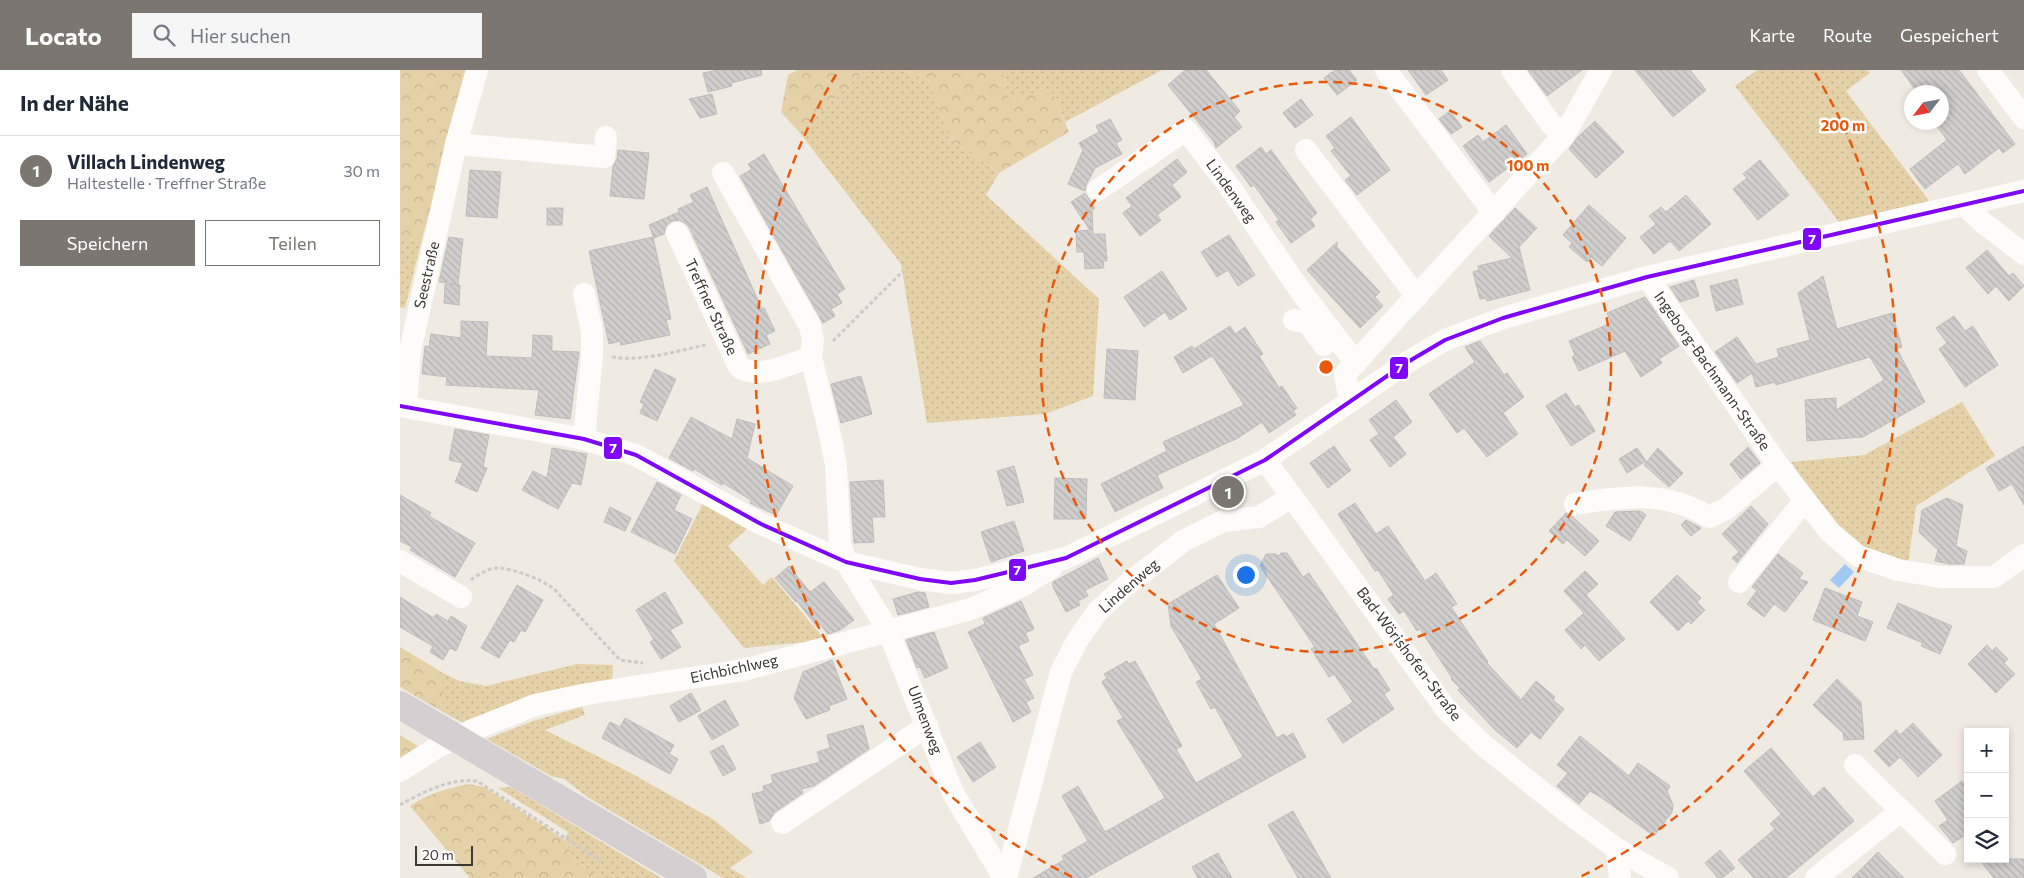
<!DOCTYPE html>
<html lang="de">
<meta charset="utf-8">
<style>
:root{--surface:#fff;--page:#f6f6f7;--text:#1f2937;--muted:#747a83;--line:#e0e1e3;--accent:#7b7770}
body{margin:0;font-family:Commissioner,sans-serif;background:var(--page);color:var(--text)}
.controls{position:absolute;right:15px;bottom:15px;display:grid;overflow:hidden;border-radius:0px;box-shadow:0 2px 8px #0003}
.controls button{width:45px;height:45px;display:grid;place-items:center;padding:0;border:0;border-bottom:1px solid var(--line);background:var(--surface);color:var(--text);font:25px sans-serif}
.compass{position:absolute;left:1504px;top:15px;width:45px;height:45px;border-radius:50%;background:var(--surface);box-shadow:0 2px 8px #0003;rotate:238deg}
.scale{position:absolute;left:15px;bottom:12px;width:58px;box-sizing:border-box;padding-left:5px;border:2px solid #3c3933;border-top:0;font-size:14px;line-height:18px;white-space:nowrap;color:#3c3933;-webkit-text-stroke:4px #fff;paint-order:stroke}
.you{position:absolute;left:845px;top:504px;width:18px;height:18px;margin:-12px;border:4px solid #fff;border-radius:50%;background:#1a73e8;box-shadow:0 0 0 8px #1a73e833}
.badge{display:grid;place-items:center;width:32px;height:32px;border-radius:50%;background:var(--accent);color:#fff;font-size:16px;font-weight:700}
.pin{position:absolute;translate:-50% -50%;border:2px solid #fff;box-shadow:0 1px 5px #0006}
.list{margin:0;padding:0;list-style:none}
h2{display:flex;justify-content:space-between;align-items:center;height:65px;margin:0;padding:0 20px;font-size:21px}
h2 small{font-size:16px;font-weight:400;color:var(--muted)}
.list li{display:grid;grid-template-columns:32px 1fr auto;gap:15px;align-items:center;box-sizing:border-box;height:70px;padding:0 20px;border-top:1px solid var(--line)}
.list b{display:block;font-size:19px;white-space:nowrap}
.list p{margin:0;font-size:16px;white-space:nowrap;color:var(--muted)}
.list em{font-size:16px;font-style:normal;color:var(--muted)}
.actions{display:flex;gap:10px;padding:15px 20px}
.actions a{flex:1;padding:11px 0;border:1px solid var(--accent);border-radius:0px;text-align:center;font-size:18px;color:var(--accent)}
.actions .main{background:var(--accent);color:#fff}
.icon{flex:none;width:28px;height:28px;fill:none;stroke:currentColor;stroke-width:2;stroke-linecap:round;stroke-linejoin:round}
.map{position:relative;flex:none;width:1624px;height:808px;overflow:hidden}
header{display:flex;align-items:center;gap:30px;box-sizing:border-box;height:70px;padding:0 25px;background:var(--accent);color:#fff}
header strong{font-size:24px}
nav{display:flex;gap:28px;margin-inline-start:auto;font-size:18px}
.search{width:350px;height:45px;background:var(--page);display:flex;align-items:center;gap:12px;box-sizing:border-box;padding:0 18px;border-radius:0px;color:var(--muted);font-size:19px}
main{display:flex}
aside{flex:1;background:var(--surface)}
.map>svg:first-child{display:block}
.grass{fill:url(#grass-dots)}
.forest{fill:url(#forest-crowns)}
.water{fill:#a2c8f4}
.building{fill:url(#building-back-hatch);stroke:#bfbdbc}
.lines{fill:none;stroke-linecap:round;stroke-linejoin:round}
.path{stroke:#cccbc8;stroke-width:3;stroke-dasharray:4 2.5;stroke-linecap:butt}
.minor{stroke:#fdfcfb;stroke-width:22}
.major{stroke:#d5cfd1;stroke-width:28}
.bus-1-casing{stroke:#fff;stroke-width:8}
.bus-1{stroke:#7f06f9;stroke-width:4}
.ring{fill:none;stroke:#e8590c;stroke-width:2.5;stroke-dasharray:9 6}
.labels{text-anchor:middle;stroke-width:5;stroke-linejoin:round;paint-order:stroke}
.street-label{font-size:15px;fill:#3c3933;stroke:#fff}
.centre{fill:#e8590c;stroke:#fff;stroke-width:2.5}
.ring-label{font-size:15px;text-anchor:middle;font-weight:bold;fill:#e8590c;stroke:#fff;stroke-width:5;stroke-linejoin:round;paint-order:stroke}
.line-badge{stroke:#fff;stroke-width:2}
.badge-label{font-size:14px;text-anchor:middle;font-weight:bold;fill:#fff}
</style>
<header>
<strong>Locato</strong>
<div class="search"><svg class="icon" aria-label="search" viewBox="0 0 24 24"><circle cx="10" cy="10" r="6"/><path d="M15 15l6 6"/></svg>Hier suchen</div>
<nav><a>Karte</a><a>Route</a><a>Gespeichert</a></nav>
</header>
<main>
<aside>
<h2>In der Nähe<small></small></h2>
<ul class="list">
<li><span class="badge">1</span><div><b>Villach Lindenweg</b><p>Haltestelle · Treffner Straße</p></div><em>30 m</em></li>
</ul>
<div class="actions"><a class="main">Speichern</a><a>Teilen</a></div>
</aside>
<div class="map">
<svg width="1624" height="808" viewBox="0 0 1624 808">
<defs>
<pattern id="grass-dots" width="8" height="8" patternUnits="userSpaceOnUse" patternTransform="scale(1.25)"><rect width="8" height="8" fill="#e5d1a7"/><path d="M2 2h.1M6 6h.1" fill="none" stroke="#c5b490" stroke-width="1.8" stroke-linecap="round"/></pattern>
<pattern id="forest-crowns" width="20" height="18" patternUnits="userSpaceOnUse" patternTransform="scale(1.25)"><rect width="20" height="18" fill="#e5d1a7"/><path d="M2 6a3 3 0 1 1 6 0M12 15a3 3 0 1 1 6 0" fill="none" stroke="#c5b490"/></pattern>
<pattern id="building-back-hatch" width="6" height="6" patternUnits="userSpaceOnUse" patternTransform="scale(1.25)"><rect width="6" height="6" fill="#d1cfce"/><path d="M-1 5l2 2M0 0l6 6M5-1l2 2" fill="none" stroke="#b4b2b1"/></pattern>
</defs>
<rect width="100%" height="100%" fill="#efebe2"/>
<!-- grass -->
<g class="grass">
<path d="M465,0H502L528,9L549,68L599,103L586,125L699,229L693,326L645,344L527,353L501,194L399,62Z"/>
<path d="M602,0H762L665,52L651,20L609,29Z"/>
<path d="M1357,0H1467L1470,3L1446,21L1529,131L1439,152L1335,16Z"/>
<path d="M0,165L21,173L5,238L0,237Z"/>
<path d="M1562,332L1595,386L1516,436L1508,495L1476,486L1428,450L1391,392L1464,385Z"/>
<path d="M303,433L348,458L328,476L363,515L372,507L425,570L344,578L274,491Z"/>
<path d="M177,594L213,595L212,609L63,653L43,642V603L59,611L86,616Z"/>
<path d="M182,637L185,645L145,660L229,702L314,750L353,782L330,798L347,808H323L189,728L164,709L151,706L87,669L136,650Z"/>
<path d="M111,717L261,808H200L173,789L165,770L168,762L98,718Z"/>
</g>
<!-- forest -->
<g class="forest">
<path d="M0,0H65L68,2L21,173L0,165Z"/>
<path d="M397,0H465L399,62L381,42L388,5Z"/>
<path d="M502,0H602L609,29L651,20L669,62L599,103L549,68L528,9Z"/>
<path d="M0,577L43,603V642L0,617Z"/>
<path d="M0,665L21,678L0,690Z"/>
<path d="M69,714L84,717L165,770L173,789L200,808H70L10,736C28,724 47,718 69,714Z"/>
</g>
<!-- water -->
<path class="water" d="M1445,494L1454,502L1439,518L1430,510Z"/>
<!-- building -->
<g class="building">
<path d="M318,0H361L362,5L331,13L332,16L308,22L303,3Z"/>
<path d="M785,0H806L840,41L834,47L842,57L816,78L814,72L768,15Z"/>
<path d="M935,0H949L957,10L937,25L924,8Z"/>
<path d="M1008,0H1041L1048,10L1026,25Z"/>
<path d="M1128,0H1182L1147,26Z"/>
<path d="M1235,0H1290L1306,20L1273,47Z"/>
<path d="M1501,0H1559L1615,74L1603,83L1599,78L1565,104L1558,94L1525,119L1510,99L1547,70L1534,52H1542V22H1517Z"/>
<path d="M312,24L317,44L300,48L289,29Z"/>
<path d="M901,29L913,45L895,58L883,43Z"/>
<path d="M1050,41L1062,57L1051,64L1039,49Z"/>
<path d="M951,47L990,100L957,125L945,110L951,106L931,81L935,78L926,66Z"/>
<path d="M710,49L722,70L716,73L722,84L695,98L686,115L685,121L668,114L683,80L679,73L699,62L696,56Z"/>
<path d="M1195,51L1224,82L1196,108L1169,79L1178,67Z"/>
<path d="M1106,55L1127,84L1089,112L1063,76L1078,65L1083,72Z"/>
<path d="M861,77L866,84L871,80L917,143L910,149L915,156L891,173L876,152L879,150L854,115L851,117L836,96Z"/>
<path d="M218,80L249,83L244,129L210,126L213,96L217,89Z"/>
<path d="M364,84L445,219L437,224L442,233L431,239L435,246L423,253L340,106L352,99L348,94Z"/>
<path d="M777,89L787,102L772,115L781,127L757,145L761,150L740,166L723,143L732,136L726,128Z"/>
<path d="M1360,90L1389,125L1358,150L1333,119L1347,108L1343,104Z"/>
<path d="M70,100L101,102L97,148L66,146Z"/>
<path d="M307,117L362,239L364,238L375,261L366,265L370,274L348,284L289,157L285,153L279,150L272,151L266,156L264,164L254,168L249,155L279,142L278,139L294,132L290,125Z"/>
<path d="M685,123L695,138L692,140L693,164H705L707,191H703L704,198L685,199L684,182H677L676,161L690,160L671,132Z"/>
<path d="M1286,125L1311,154L1279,181L1270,171L1254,184L1240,167L1256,154L1249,146L1261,137L1266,142Z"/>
<path d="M1189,135L1226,168L1202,196L1191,187L1187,192L1169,177L1172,173L1163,165Z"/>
<path d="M147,138H163L162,155H147Z"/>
<path d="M1115,138L1137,158L1119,177L1130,220L1087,231L1086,228L1080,229L1073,202L1079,200L1078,196L1112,188L1089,166Z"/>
<path d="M829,165L855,205L838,216L828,200L817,207L801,182Z"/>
<path d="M49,167L63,169L58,214L39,212Z"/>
<path d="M253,167L271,249L266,250L270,265L221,275L220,271L209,274L189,181Z"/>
<path d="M937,172V177L980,222L975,227L983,236L960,258L907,200Z"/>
<path d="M1587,180L1609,206L1613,203L1624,216L1609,231L1596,216L1588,224L1566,198Z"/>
<path d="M762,201L787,239L770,250L765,242L744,257L724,227Z"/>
<path d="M1423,206L1437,259L1492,243L1502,277L1497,279L1525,332L1463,367L1407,371L1405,330L1436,328V340L1484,310L1470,287L1376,315L1375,312L1356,317L1352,303L1337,313L1315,282L1337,267L1356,294L1379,287L1377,279L1410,270L1398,223Z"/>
<path d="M1337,209L1343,234L1316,241L1310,216Z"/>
<path d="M1294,210L1299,226L1280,232L1270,217Z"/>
<path d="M45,214L60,215L59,235L44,233Z"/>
<path d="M1245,227L1279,276L1259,289L1262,293L1241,307L1225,281L1179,301L1172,287L1175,285L1169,271L1211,253L1207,243Z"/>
<path d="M1554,246L1565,261L1573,256L1598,295L1565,317L1539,279L1547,273L1536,258Z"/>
<path d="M61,251L88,252L86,286L132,288L133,265L152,266V281L179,282L170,349L135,345L139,320L46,315L47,307L22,304L25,276L29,277L31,264L61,268Z"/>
<path d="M830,256L835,264L845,257L863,284L859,286L879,318L882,316L897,338L893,341L896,345L869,363L862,352L838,368L757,405L763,418L715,442L701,414L767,381L763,372L844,335L813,287H810L783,303L774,287L792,276L794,279Z"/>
<path d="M1080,271L1104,305L1107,303L1124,327L1103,343L1118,364L1087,387L1064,358L1057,363L1029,324L1075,292L1065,277Z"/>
<path d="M707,279L738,281L735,330L704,328Z"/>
<path d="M255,299L276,309L257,351L240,343L244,334L240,332Z"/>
<path d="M461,306L472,344L441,353L431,314Z"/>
<path d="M1166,323L1175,337L1179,335L1195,361L1171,376L1146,336Z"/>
<path d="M996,330L1012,352L993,367L1006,384L990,397L970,370L979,364L969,350Z"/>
<path d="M291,347L332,369L337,349L355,354L347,388L393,416L376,445L350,433L351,430L323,413L322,415L294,399L293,401L269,388Z"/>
<path d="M55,359L89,365L83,397L87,398L77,422L55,412L63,393L49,390Z"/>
<path d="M934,376L951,400L928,418L910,393Z"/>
<path d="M1624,376V435L1612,414L1599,421L1586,398Z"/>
<path d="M1348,377L1360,393L1341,409L1330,394Z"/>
<path d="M152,378L187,384L181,415L172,413L158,439L122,420L133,401L147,408Z"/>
<path d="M1237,378L1246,391L1227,403L1219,389Z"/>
<path d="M1258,378L1283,403L1269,417L1244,395Z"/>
<path d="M614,396L624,432L607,436L597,401Z"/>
<path d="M655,408L687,409L686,449H654Z"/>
<path d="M483,410L485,447H472L474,472L454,473L450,412Z"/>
<path d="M257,412L281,425L274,440L292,449L275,484L231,462Z"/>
<path d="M0,425L31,443L29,446L75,473L55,507L10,480L12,477L0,471Z"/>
<path d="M1547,428L1563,435L1556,476L1567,481L1564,494H1549L1535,491L1538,480L1519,462L1522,440Z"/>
<path d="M955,433L976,464L988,456L1025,511L1036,503L1057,534L1051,537L1088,592L1087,593L1121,630L1136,611L1155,627L1153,630L1164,639L1140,669L1131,662L1117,678L1095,660L1058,620L1060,618L1051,609L1052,608L1020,559L1017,561L1004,541L999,544L988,529L994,525L978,500L975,501L938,444Z"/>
<path d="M1351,436L1368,454L1337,493L1332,488L1339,482L1322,464Z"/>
<path d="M210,437L231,448L225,461L204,452Z"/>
<path d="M1240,441L1246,445L1230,471L1206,456L1215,442Z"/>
<path d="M1166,443L1173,447L1199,471L1185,486L1167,470L1163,474L1149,461Z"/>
<path d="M1286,450L1301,458L1291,466L1281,455Z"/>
<path d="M614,451L624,481L591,492L581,462Z"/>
<path d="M881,483H887L903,507L909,503L974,599L976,598L990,620L984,624L994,639L943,673L927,649L953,632L934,604L929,607L911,579L915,577L860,496L866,484H876L878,486Z"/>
<path d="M1378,484L1403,503L1399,509L1408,512L1385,542L1374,534L1364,547L1347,534L1357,521L1352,517Z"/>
<path d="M698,488L708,509L685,520L688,526L678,531L680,535L666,542L653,517V512Z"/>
<path d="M389,496L410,522L424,512L454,550L440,560L428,564L420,554L417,557L397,531L396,532L375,508Z"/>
<path d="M1185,501L1198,514L1186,525L1225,569L1199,591L1185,575L1181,579L1165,560L1184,543L1164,521Z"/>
<path d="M817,505L839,538L814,554L877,668L884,664L886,667L893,663L906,687L686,808H633L664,790L662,786L688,771L662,726L678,716L705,762L765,728L717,651L723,648L702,612L707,608L704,604L727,591L729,594L735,591L751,619L782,676L776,679L796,713L843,687L815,637L811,639L796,612L802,609L771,556L768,534Z"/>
<path d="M1277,505L1301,528L1297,532L1305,540L1291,554L1288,551L1278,561L1250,532Z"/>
<path d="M117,515L143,530L125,562L121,560L114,572L110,570L99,588L81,578Z"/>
<path d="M1425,518L1462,532L1457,546L1473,552L1465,571L1413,550Z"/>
<path d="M265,522L283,553L270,560L281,577L261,589L250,572L254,570L236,540Z"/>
<path d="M518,522L525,523L529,537L498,545L493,529Z"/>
<path d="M0,527L34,548L36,544L48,551L51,546L67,556L56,581L50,578L43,590L30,582L33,576L0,557Z"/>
<path d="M621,531L634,559L625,563L629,571L618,576L633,605L624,609L634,628L626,632L631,642L613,652L568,562L585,554L583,548Z"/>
<path d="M1498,533L1552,556L1540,584L1521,576L1523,573L1487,558Z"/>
<path d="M534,562L548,598L525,608L520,597L517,598L506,570Z"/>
<path d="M1587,575L1592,581L1596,577L1608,589L1604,593L1615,604L1596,623L1568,594Z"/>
<path d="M432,590L447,629L429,636L430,640L406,649L394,628L403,602Z"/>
<path d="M1437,609L1461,632L1464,669L1444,670L1443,663L1413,635Z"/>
<path d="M291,623L301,640L279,652L270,636Z"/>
<path d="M325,630L339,655L312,670L298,646Z"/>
<path d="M225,648L274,675L269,684L278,689L270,704L202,668L210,652L220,657Z"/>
<path d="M1513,653L1542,685L1518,707L1500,687L1489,697L1474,681L1496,660L1500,665Z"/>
<path d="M463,655L469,679L414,716L401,719L403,723L375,742L369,751L360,754L352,724L364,721L363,716L373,713L371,705L420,692L417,682L430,678L427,665Z"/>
<path d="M1180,666L1229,706L1238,693L1270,716L1267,721L1273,735L1272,742L1254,766L1202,728L1190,721L1179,734L1157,716L1168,703L1157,695Z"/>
<path d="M580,672L596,697L573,712L557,687Z"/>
<path d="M323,675L336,699L323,706L310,682Z"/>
<path d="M1371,678L1413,727L1424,717L1454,751L1386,808H1354L1338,790L1375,759L1370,754L1381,744L1344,701Z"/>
<path d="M1562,711L1568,719V763L1553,773L1539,756L1548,750L1535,731Z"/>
<path d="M893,741L931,808H898L868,755Z"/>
<path d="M1320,780L1335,798L1322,808H1318L1305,793Z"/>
<path d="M1478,782L1504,808H1452Z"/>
<path d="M818,783L832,808H798L792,797Z"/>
<path d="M1579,789H1624V808H1594Z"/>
</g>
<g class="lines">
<!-- path -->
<g class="path">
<path d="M433,271L503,201"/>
<path d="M212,287C242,292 276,281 306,275"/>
<path d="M71,510C79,504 90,497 100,498C117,500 141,509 154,519L220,590L243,593"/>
<path d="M0,735C23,722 50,708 77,711L201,791"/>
</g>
<!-- minor -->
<g class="minor">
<path d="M986,0L1094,143"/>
<path d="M1112,0L1151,54L1164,65"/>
<path d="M1588,0L1624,48"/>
<path d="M56,74L204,87L206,67"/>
<path d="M906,80L1017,227"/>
<path d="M323,103L410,256L413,270L411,287L431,369L436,396L440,474L446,492L488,560L553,723L604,808"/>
<path d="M698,120L786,60L829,116L899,219L956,293"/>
<path d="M1565,135L1582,152L1624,184"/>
<path d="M277,163L339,297C359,310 390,294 411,287"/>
<path d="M1247,207L1378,395L1430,462L1458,486L1498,500L1541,507H1594L1624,485"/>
<path d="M894,250L908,253L924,275"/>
<path d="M950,332L945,304L1164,65L1201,0"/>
<path d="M0,336L184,369L236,385L361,454L446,492L520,509L551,513L575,510L666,488L865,390L1006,293L1045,270L1103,248L1247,207L1624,121"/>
<path d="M6,336L10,281L56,74L77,0"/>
<path d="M184,369L192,286V262L184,224"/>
<path d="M892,427L1046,639L1082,674L1167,742L1217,779L1268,808"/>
<path d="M1175,434C1222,426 1266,420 1309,447L1326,439L1378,395"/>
<path d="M0,491L61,527"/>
<path d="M1339,512L1405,430"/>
<path d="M1455,695L1545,784"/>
<path d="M0,701L36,678L70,661L135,635L187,624L343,600L571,539L624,515L651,498"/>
<path d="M382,753L527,656"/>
<path d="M1217,779L1220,808"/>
<path d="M606,808L661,602L677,571L697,542L724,517L783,471L823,451L859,447L892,427L865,390"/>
<path d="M1416,808L1501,741"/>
</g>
<!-- major -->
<path class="major" d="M0,635L293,808"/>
<!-- bus-1 casing -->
<g class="bus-1-casing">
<path id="bus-1" d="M0,336L184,369L236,385L361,454L446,492L520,509L551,513L575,510L666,488L865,390L1006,293L1045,270L1103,248L1247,207L1624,121"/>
</g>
<!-- bus-1 -->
<use href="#bus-1" class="bus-1"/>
</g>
<!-- distance rings -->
<g class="ring">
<circle cx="926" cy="297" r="285"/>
<path d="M672 807A570 570 0 0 1 437 3M1415 3A570 570 0 0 1 1180 807"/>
</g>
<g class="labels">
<!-- street labels -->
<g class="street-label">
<text transform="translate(831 121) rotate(54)" y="5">Lindenweg</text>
<text transform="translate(27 205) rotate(-77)" y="5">Seestraße</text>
<text transform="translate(311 237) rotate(65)" y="5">Treffner Straße</text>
<text transform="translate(1312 301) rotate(55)" y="5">Ingeborg-Bachmann-Straße</text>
<text transform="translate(729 516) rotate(-41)" y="5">Lindenweg</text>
<text transform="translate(1009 584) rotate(53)" y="5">Bad-Wörishofen-Straße</text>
<text transform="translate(334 599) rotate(-12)" y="5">Eichbichlweg</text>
<text transform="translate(525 650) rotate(69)" y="5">Ulmenweg</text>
</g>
</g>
<circle cx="926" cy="297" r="8" class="centre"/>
<g class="ring-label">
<text x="1443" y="61">200 m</text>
<text x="1128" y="101">100 m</text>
</g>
<g class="line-badge">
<rect x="1402" y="157" width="20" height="24" rx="5" fill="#7f06f9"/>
<rect x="989" y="286" width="20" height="24" rx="5" fill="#7f06f9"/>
<rect x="203" y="366" width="20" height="24" rx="5" fill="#7f06f9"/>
<rect x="608" y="488" width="19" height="24" rx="5" fill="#7f06f9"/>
</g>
<g class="badge-label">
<text x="1412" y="174">7</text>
<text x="999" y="303">7</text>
<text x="213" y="383">7</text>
<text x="617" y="505">7</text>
</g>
</svg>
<div class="controls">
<button>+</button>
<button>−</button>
<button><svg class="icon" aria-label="layers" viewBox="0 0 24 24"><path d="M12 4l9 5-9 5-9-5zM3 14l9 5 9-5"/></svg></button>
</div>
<svg class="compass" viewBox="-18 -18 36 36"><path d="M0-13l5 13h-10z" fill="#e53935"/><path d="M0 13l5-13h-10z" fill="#747a83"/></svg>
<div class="scale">20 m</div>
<div class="you"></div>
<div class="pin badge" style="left:828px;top:422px">1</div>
</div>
</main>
